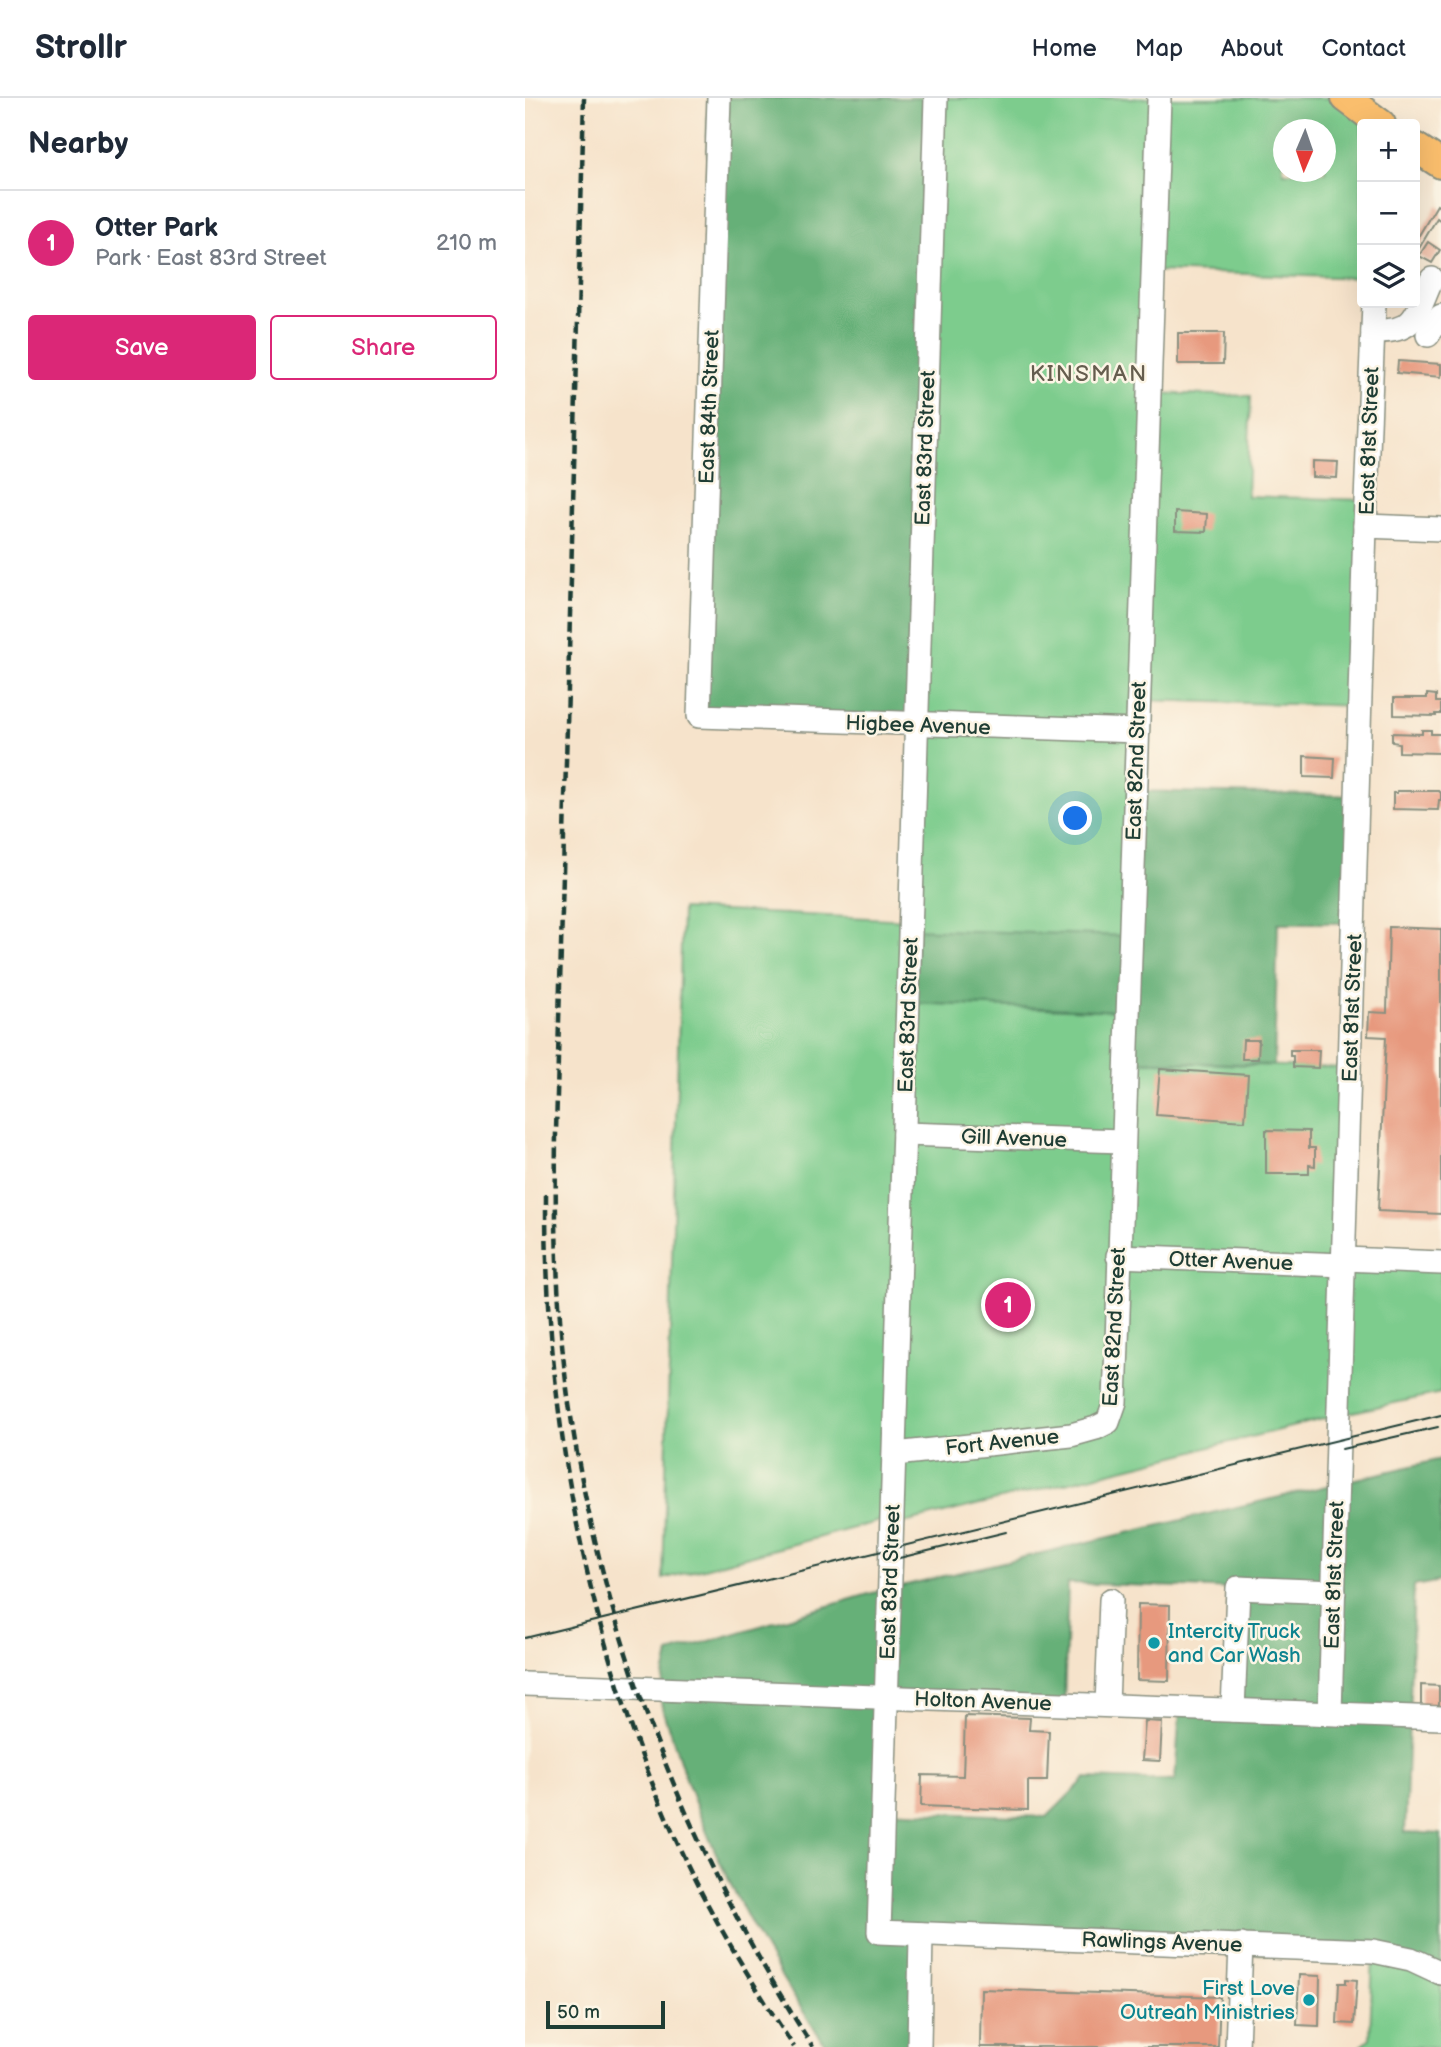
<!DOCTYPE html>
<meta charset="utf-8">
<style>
:root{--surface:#fff;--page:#f2f2f3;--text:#1f2937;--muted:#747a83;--line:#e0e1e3;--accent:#db2777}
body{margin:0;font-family:"Balsamiq Sans",sans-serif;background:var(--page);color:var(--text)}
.controls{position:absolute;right:21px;top:21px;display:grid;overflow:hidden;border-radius:7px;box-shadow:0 7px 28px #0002}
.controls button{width:63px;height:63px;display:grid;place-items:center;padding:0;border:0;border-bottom:2px solid var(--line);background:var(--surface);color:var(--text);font:35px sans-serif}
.compass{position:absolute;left:748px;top:21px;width:63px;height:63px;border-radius:50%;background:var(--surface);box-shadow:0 7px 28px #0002;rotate:182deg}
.scale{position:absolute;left:21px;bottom:18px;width:119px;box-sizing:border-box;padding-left:7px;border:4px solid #1f3d34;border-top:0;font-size:19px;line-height:24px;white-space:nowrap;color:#1f3d34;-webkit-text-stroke:5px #fcf5e5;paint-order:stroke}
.you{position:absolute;left:551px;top:721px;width:24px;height:24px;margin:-18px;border:5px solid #fff;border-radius:50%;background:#1a73e8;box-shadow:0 0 0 10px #1a73e833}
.badge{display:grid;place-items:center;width:46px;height:46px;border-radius:50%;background:var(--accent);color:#fff;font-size:23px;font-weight:700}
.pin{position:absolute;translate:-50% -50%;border:4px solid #fff;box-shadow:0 2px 7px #0006}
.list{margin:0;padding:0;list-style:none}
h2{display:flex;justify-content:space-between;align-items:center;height:91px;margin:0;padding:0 28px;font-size:30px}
h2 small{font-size:23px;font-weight:400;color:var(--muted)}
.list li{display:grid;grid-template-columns:46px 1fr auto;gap:21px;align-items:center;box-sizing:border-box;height:105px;padding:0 28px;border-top:2px solid var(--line)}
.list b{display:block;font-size:26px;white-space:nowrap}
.list p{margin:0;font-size:23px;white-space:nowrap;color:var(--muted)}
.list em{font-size:23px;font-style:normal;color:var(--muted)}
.actions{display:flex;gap:14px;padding:21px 28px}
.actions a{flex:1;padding:16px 0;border:2px solid var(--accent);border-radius:7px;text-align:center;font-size:24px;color:var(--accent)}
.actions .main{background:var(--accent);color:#fff}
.icon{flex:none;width:38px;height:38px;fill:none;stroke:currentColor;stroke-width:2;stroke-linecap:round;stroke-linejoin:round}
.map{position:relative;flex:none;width:916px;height:1949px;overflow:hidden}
header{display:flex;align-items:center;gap:42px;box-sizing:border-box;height:98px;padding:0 35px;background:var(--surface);border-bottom:2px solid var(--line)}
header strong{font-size:33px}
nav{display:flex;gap:38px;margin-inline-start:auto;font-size:24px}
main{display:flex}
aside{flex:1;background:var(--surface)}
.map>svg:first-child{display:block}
.green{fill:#7dcc8d;stroke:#4e8460;stroke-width:2;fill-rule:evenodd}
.forest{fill:#66b078;stroke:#427656;stroke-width:2;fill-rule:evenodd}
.building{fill:#e7997e}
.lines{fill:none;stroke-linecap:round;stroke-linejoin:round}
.minor-casing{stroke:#8a9080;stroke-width:26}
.major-casing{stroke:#8a9080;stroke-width:32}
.minor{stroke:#fff;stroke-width:23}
.major{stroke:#fabe6d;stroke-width:28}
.tram{stroke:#1f3d34;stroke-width:2}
.rail{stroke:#1f3d34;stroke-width:4.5;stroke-dasharray:10 5;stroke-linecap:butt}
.culture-dot{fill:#0f9aa8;stroke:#fcf5e5;stroke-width:2.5}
.labels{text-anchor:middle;stroke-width:5;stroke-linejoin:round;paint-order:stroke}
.street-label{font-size:21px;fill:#1f3d34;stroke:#fcf5e5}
.culture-label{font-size:21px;fill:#0d838f;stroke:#fcf5e5;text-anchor:start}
.neighbourhood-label{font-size:23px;letter-spacing:2px;fill:#655d4e;stroke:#fcf5e5}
</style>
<header>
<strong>Strollr</strong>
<nav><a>Home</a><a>Map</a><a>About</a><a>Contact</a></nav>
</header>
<main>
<aside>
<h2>Nearby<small></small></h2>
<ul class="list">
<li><span class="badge">1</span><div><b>Otter Park</b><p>Park · East 83rd Street</p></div><em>210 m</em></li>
</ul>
<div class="actions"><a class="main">Save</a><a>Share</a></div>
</aside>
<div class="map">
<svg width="916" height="1949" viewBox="0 0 916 1949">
<rect width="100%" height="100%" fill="#fcf5e5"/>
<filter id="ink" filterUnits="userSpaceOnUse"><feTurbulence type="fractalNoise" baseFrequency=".0143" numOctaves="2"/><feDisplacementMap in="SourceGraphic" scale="14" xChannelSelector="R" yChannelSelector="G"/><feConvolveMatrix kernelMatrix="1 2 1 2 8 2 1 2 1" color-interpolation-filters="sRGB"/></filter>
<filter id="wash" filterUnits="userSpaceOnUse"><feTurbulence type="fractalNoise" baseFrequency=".00686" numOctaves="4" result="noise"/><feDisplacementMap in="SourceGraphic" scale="28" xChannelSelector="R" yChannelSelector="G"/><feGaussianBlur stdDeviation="1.57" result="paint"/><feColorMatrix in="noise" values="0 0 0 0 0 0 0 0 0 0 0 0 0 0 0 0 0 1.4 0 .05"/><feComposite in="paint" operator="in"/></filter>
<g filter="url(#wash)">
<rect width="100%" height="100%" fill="#f6e3cb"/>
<!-- green -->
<g class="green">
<path d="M411,0H821L837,26V180L628,173L624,295L726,298L722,398L841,402L835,608L613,602L605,838L384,905L602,913L601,963L825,970L820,1160L916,1165V1295L814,1317L367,1428L366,1420L138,1481L157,811L385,822ZM758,32H800V74H758Z"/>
<path d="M848,1853L916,1874V1949H835L845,1940Z"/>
</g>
<!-- forest -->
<g class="forest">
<path d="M183,0H411L392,627L174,618Z"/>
<path d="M610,693L833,698L829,825H753L749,967L601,963L602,913L383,905L386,831L605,838Z"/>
<path d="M916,1361V1483L889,1488L880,1734L916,1736V1874L896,1865L397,1836L394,1949H302C240,1859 185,1758 152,1654C148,1639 137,1617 136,1603C135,1588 142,1570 144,1555L347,1495ZM543,1485L713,1491L708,1612L655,1610L650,1683L561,1680L522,1719L357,1713L362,1600L539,1606Z"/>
</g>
<g id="blocks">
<!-- building -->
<g class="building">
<path d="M912,107L916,110V123L912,120L893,152L890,150V144Z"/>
<path d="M903,144L915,152L907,165L894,158Z"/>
<path d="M653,235H699L698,266H653Z"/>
<path d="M873,263L916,266V279L872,275Z"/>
<path d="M787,363L813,364L812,380L787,379Z"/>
<path d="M650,414L682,416L681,434L650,433Z"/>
<path d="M902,596L911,597V604H916V616H911V618L869,617V600H902Z"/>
<path d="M897,632H906V636H916V655L874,654V645L867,644V635L897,636Z"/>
<path d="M779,658L810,660L809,680L779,679Z"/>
<path d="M872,693H914L916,695V702H914L913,712L868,711V695H872Z"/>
<path d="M864,829L916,831V1116L853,1113L861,939L843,938L844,914L862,915Z"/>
<path d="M718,942H734L733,961H717Z"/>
<path d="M765,952H794L793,970L768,969V958H765Z"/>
<path d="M635,971L723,977L720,1023L631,1017Z"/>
<path d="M741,1032L784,1033V1050H790V1068L784,1067V1076H741Z"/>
<path d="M613,1506L645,1507L644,1583L612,1582Z"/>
<path d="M896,1587L914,1588V1608H896Z"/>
<path d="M440,1618L505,1620L504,1632L524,1633L522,1683H503V1712L396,1708L397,1677L438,1678Z"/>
<path d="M620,1623L637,1624L635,1663L617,1662Z"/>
<path d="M774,1877L795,1878L794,1928L772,1927Z"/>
<path d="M821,1881L832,1882L829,1926L812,1925L814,1885H821Z"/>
<path d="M456,1891L695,1899L693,1949H455Z"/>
</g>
</g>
</g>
<g filter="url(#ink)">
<use href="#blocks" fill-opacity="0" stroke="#8a9080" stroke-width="2"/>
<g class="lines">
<!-- minor casing -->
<g class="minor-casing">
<g id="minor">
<path d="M194,0L174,618L612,633"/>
<path d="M411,0L354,1834L848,1853L886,1861L916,1875"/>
<path d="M848,233C892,235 891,216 907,181"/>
<path d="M903,237L916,218"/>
<path d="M840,428L916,431"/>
<path d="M379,1036L598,1043"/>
<path d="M593,1158L819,1167"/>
<path d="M820,1161L916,1165"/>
<path d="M370,1356L546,1337L571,1330L583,1324L590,1304L634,0"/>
<path d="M0,1586L916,1620"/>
<path d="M582,1607L586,1502"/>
<path d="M708,1612L713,1490L809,1494"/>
<path d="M805,1615L840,428L849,205"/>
<path d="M394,1949L396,1836"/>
<path d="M712,1949L716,1847"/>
</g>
</g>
<!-- major casing -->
<g class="major-casing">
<g id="major">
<path d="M821,0L856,26"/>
<path d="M890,49L916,66"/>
</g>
</g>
<!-- minor -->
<use href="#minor" class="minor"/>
<!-- major -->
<use href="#major" class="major"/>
<!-- tram -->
<g class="tram">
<path d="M817,1351L913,1329"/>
<path d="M362,1463L481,1434"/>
<path d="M0,1540L916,1317"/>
</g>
<!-- rail -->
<g class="rail">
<path d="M59,0L31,1034C30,1122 31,1211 43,1299C77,1536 158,1748 288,1949"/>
<path d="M21,1096C20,1317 61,1539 151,1742C183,1814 226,1883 269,1949"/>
</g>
</g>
</g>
<!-- markers -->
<g class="culture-dot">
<circle cx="629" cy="1545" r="7"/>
<circle cx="784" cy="1902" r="7"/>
</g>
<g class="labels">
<!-- street labels -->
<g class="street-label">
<text transform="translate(184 309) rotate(-88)" y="7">East 84th Street</text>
<text transform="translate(844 343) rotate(-88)" y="7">East 81st Street</text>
<text transform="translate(400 350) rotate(-88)" y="7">East 83rd Street</text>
<text transform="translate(393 627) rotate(2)" y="7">Higbee Avenue</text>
<text transform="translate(611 663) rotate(-88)" y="7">East 82nd Street</text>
<text transform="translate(827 910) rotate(-88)" y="7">East 81st Street</text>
<text transform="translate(383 917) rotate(-88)" y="7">East 83rd Street</text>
<text transform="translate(489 1040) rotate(2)" y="7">Gill Avenue</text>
<text transform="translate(706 1163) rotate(2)" y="7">Otter Avenue</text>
<text transform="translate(589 1229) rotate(-87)" y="7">East 82nd Street</text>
<text transform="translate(477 1344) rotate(-6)" y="7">Fort Avenue</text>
<text transform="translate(809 1477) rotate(-88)" y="7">East 81st Street</text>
<text transform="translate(365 1484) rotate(-88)" y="7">East 83rd Street</text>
<text transform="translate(458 1603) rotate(2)" y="7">Holton Avenue</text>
<text transform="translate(637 1844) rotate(2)" y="7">Rawlings Avenue</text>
</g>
<!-- culture labels -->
<g class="culture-label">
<text x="643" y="1540">Intercity Truck<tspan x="643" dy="24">and Car Wash</tspan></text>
<text x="770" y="1897" text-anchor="end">First Love<tspan x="770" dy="24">Outreah Ministries</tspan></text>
</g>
<!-- neighbourhood labels -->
<g class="neighbourhood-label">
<text x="564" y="283">KINSMAN</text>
</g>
</g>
</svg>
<div class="controls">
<button>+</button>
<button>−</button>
<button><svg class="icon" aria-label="layers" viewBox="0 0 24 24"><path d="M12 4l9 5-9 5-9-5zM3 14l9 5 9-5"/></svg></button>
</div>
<svg class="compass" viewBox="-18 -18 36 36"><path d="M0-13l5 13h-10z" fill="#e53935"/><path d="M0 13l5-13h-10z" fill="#747a83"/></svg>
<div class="scale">50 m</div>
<div class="you"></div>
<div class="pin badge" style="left:483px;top:1207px">1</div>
</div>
</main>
